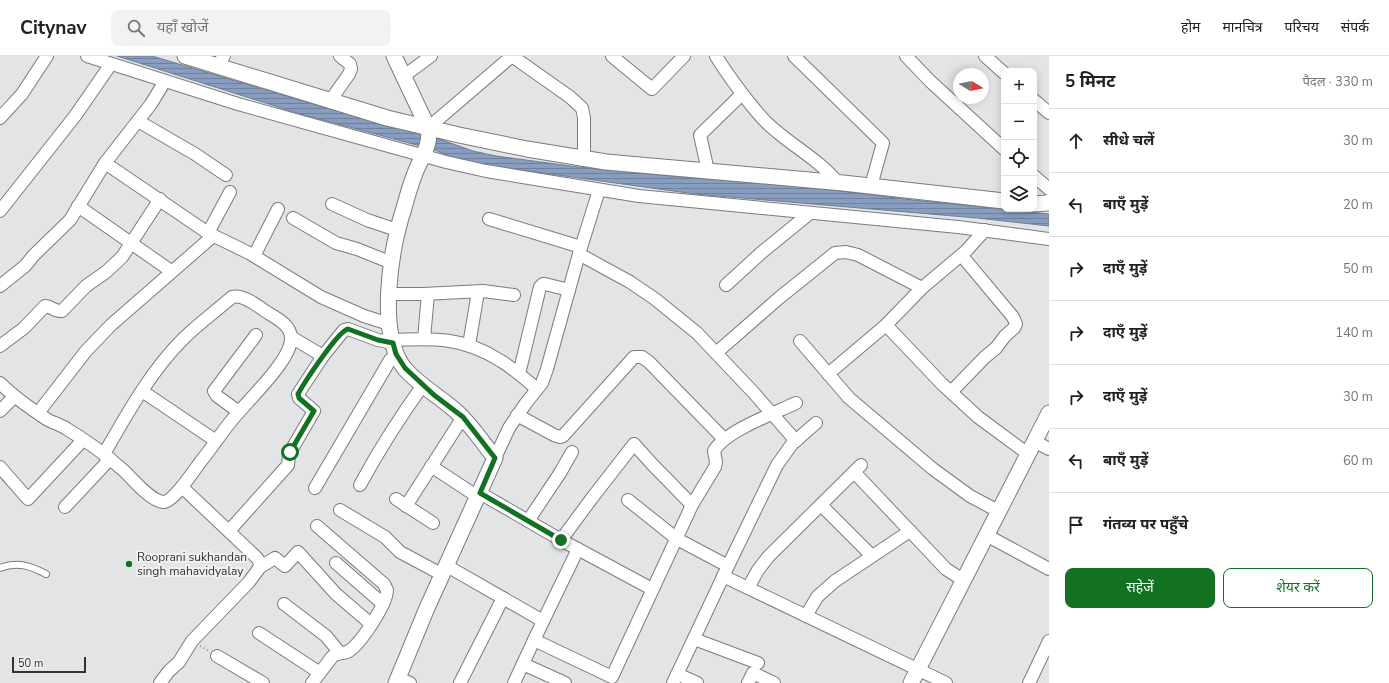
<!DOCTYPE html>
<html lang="hi">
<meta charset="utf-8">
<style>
:root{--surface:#fff;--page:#f2f2f2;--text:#222;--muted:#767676;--line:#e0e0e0;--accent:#137221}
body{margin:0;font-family:"Nunito Sans","Noto Sans Devanagari",sans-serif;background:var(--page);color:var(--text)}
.controls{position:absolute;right:12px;top:12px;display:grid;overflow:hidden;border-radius:8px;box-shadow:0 2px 10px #0003}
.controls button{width:36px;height:36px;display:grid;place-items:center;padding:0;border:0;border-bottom:1px solid var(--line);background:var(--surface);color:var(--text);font:20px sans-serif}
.compass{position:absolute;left:953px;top:12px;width:36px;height:36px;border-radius:50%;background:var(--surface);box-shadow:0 2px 10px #0003;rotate:100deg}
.scale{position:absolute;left:12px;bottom:10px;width:74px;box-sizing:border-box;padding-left:4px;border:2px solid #323334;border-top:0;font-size:11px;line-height:14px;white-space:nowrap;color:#323334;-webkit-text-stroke:3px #eff1f3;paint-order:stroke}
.stop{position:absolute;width:12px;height:12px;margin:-9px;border:3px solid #137221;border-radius:50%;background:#fff}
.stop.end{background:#137221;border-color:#fff;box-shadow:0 1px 4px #0008}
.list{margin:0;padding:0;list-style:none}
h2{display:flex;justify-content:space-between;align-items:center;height:52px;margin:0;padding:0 16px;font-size:17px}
h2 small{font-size:13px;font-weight:400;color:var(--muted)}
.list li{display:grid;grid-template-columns:26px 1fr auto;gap:12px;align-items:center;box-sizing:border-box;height:64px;padding:0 16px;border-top:1px solid var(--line)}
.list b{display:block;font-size:15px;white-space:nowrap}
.list em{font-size:13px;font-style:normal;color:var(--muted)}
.actions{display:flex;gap:8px;padding:12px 16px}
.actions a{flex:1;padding:9px 0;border:1px solid var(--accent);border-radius:8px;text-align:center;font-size:14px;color:var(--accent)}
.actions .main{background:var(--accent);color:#fff}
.icon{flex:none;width:22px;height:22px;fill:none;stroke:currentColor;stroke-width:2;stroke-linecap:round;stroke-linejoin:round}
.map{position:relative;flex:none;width:1049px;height:627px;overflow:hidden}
header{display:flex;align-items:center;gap:24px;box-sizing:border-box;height:56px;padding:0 20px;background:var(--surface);border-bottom:1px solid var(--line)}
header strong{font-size:19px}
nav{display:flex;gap:22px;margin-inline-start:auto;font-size:14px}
.search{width:280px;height:36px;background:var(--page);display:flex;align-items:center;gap:10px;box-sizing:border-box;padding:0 14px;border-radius:8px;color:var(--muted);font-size:15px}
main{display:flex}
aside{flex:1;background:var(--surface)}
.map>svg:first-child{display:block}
.water{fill:url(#water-rules);stroke:#6e7e96}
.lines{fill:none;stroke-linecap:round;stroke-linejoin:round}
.service-casing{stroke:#7a7b7d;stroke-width:8}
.minor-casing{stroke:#7a7b7d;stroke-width:14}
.tertiary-casing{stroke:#7a7b7d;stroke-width:17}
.path{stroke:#858788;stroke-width:2;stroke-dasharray:1 3;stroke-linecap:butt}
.service{stroke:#fff;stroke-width:6}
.minor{stroke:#fff;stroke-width:12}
.tertiary{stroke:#fff;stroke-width:15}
.route{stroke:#137221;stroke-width:5}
.poi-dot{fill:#137221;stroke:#eff1f3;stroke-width:1.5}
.labels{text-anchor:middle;stroke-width:4;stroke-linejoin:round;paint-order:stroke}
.poi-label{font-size:12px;fill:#323334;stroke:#eff1f3;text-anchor:start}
</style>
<header>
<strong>Citynav</strong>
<div class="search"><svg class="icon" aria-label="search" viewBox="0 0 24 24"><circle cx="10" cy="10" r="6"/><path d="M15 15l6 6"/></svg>यहाँ खोजें</div>
<nav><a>होम</a><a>मानचित्र</a><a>परिचय</a><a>संपर्क</a></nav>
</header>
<main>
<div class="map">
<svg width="1049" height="627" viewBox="0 0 1049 627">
<defs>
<pattern id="water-rules" width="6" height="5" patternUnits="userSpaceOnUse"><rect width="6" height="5" fill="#889ec0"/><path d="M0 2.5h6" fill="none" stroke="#70819d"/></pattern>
</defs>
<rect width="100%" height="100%" fill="#e2e4e6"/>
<!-- water -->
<path class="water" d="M117,0H152L323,51L439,83L473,95L496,100L578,111L659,119L791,129L913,144L1049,158V170L977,162L695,138L478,108L450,101L435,94L297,57Z"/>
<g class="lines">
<!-- service casing -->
<g class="service-casing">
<path id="service" d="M0,512C17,505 31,510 46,518"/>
</g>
<!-- minor casing -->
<g class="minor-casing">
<g id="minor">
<path d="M87,0L238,48L446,106L486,115L639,140L958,171L1049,183"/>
<path d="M512,0L570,41L582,52L584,62V102"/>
<path d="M612,0L652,33L684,0"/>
<path d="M716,0C727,18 739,34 752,50C756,55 761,61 766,66C788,88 818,102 838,127"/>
<path d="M794,0L883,87L871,130"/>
<path d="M906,0L930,25L1004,93"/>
<path d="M985,0L1004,17"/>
<path d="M217,10L224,0"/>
<path d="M404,20L431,0"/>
<path d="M1034,44L1049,57"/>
<path d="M330,45L349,18L351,13L350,8L340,0"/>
<path d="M0,62L22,38L47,0"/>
<path d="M138,65L195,98L226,119"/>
<path d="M428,72L512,0"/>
<path d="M105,107L208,177L249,197L321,241L364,260L389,268"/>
<path d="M708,115L700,79L742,38"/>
<path d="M1034,120L1049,133"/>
<path d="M332,148L367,164L397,174"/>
<path d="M78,150L171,215"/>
<path d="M0,155L75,60L111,8"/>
<path d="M293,162L336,187L357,193L392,207"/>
<path d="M489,163L581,191"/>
<path d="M208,177L230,136"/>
<path d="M579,198L630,226L655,243L697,277L753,336L796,385"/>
<path d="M254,200L278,153"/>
<path d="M726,229L761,197L810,157"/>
<path d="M0,230L25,210L34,199L70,164L105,107L151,48L165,25"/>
<path d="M389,238H423L483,235L514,239"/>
<path d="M886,269L942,328L978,361L1028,398"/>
<path d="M291,281L323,300L344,274L348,273L378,284L393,287"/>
<path d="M424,283L428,238"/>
<path d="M392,284C434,282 464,281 501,305C514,313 525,323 537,333"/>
<path d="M800,285L849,342L933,413L970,440L998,455"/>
<path d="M469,289L478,236"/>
<path d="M0,290L24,272L45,250C51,250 55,256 62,255L86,230L106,216L122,201L160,143"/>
<path d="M716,297L779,242L835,197L846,196L858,199L922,232"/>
<path d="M519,318L540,231L543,228H545L569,234"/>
<path d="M828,318L886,269L922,232L966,195L985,174"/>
<path d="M0,327C14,341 31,353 48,364C54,367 61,369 67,373C87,385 106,399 123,414C133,423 149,444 163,446C172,448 195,413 201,405C212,392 221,377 232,364C246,346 292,304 291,282C291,268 274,261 265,255C257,249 242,238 232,241C216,255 198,268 183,283C150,316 127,358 104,398"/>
<path d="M142,335L216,385"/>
<path d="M951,336L985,301L996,292L1005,280L1014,272L1016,268L1013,261L962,200"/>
<path d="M0,355L14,341"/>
<path d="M239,356L217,340L214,335L256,279"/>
<path d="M38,357L86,295L111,269L213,180"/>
<path d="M517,359L554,379L560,381L563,380L634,301H642L649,306L724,383"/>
<path d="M1034,385L1049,393"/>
<path d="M495,402L509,372L526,347L542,327L547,313L579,198L599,134"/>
<path d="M431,410L478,441"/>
<path d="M0,411L28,443L83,384"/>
<path d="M854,416L946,513L963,524"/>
<path d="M360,429C379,394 400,361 423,329"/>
<path d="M315,432L390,304L396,298"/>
<path d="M480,437L561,484L652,533"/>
<path d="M396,443L433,467"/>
<path d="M628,444L677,483L728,510"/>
<path d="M821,449L872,500"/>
<path d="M406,450L463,361"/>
<path d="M65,451L110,403"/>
<path d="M340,454L385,481L400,496L443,519"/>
<path d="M528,465L560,417L572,396"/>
<path d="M229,475L288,409L289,398L314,355L299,342L298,338L323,300"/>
<path d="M986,479L1049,513"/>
<path d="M561,484L592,442L634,388L652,408L692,449"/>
<path d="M336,507L383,548"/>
<path d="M447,510L543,565"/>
<path d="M260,511L275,502L285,510L298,496L336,538L371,568"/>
<path d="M723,520L946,627"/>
<path d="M748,532L758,514L768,501L861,409"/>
<path d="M284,548L326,580L340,597"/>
<path d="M806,560L817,541L835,525L910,475"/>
<path d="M259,577L320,617"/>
<path d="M694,583L758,607"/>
<path d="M534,584L612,621L692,449L715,411L716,406L714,395C725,375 775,357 796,347"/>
<path d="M217,600L263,627"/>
<path d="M523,608L565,627"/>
<path d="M677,618L697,627"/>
<path d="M398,622L410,627"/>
<path d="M160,627L169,615L179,606L192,585L249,526L260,511L259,505L257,502L182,431"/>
<path d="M312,627L332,601C337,596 344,598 349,595C361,587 387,548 387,534L384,528L317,470"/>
<path d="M460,627L503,542"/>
<path d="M514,627L534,584L578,493"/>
<path d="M673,627L728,510L777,409L792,388L816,367"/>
<path d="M748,627L753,617L774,627"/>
<path d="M1029,627L1049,585"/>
</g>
</g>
<!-- tertiary casing -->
<g class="tertiary-casing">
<g id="tertiary">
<path d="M185,0L387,62L459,79L527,93L606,106L843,127L1004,145"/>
<path d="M394,0L428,72C432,90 419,104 414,120C410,130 407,141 404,152C391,192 376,278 405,313C420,330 442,342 458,357C472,370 483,387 495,402L427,552L396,627"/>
<path d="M1034,148L1047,147L1049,146"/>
<path d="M911,627L1049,357"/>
</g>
</g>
<!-- path -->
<path class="path" d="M200,590L209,595"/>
<!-- service -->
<use href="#service" class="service"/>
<!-- minor -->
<use href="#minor" class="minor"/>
<!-- tertiary -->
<use href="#tertiary" class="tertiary"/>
</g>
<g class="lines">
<!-- route -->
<path class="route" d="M290,396L314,355L299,342L298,338C304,327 338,275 348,273L378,284L393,287L396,298L405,312L434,339L463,361L495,402L480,437L561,484"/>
</g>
<!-- markers -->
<circle class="poi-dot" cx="129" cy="508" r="4"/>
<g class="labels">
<!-- poi labels -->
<g class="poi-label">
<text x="137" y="505">Rooprani sukhandan<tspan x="137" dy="14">singh mahavidyalay</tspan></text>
</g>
</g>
</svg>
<div class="controls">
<button>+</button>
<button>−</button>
<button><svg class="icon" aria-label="locate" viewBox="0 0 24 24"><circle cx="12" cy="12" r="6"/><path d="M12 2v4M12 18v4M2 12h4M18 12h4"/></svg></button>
<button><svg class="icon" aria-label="layers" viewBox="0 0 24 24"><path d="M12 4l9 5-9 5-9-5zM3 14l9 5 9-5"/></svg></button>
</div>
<svg class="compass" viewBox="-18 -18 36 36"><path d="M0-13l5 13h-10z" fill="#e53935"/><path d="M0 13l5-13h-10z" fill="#767676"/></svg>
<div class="scale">50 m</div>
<div class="stop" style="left:290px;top:396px"></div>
<div class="stop end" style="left:561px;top:484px"></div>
</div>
<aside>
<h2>5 मिनट<small>पैदल · 330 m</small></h2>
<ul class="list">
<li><svg class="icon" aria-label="ahead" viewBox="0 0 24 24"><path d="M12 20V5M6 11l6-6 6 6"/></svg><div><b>सीधे चलें</b></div><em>30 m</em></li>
<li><svg class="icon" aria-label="left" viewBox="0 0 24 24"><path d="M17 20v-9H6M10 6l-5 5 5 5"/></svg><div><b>बाएँ मुड़ें</b></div><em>20 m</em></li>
<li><svg class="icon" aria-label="right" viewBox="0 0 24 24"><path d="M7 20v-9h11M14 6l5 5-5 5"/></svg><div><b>दाएँ मुड़ें</b></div><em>50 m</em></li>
<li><svg class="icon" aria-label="right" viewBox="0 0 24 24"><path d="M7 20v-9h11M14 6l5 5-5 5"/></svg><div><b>दाएँ मुड़ें</b></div><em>140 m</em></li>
<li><svg class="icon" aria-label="right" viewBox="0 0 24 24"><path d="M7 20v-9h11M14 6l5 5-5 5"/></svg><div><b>दाएँ मुड़ें</b></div><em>30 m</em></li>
<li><svg class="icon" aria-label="left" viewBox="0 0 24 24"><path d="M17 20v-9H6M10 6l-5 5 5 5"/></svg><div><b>बाएँ मुड़ें</b></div><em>60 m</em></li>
<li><svg class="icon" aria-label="arrive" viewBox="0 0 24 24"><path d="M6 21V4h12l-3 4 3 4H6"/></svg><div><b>गंतव्य पर पहुँचे</b></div></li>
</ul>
<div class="actions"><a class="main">सहेजें</a><a>शेयर करें</a></div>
</aside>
</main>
